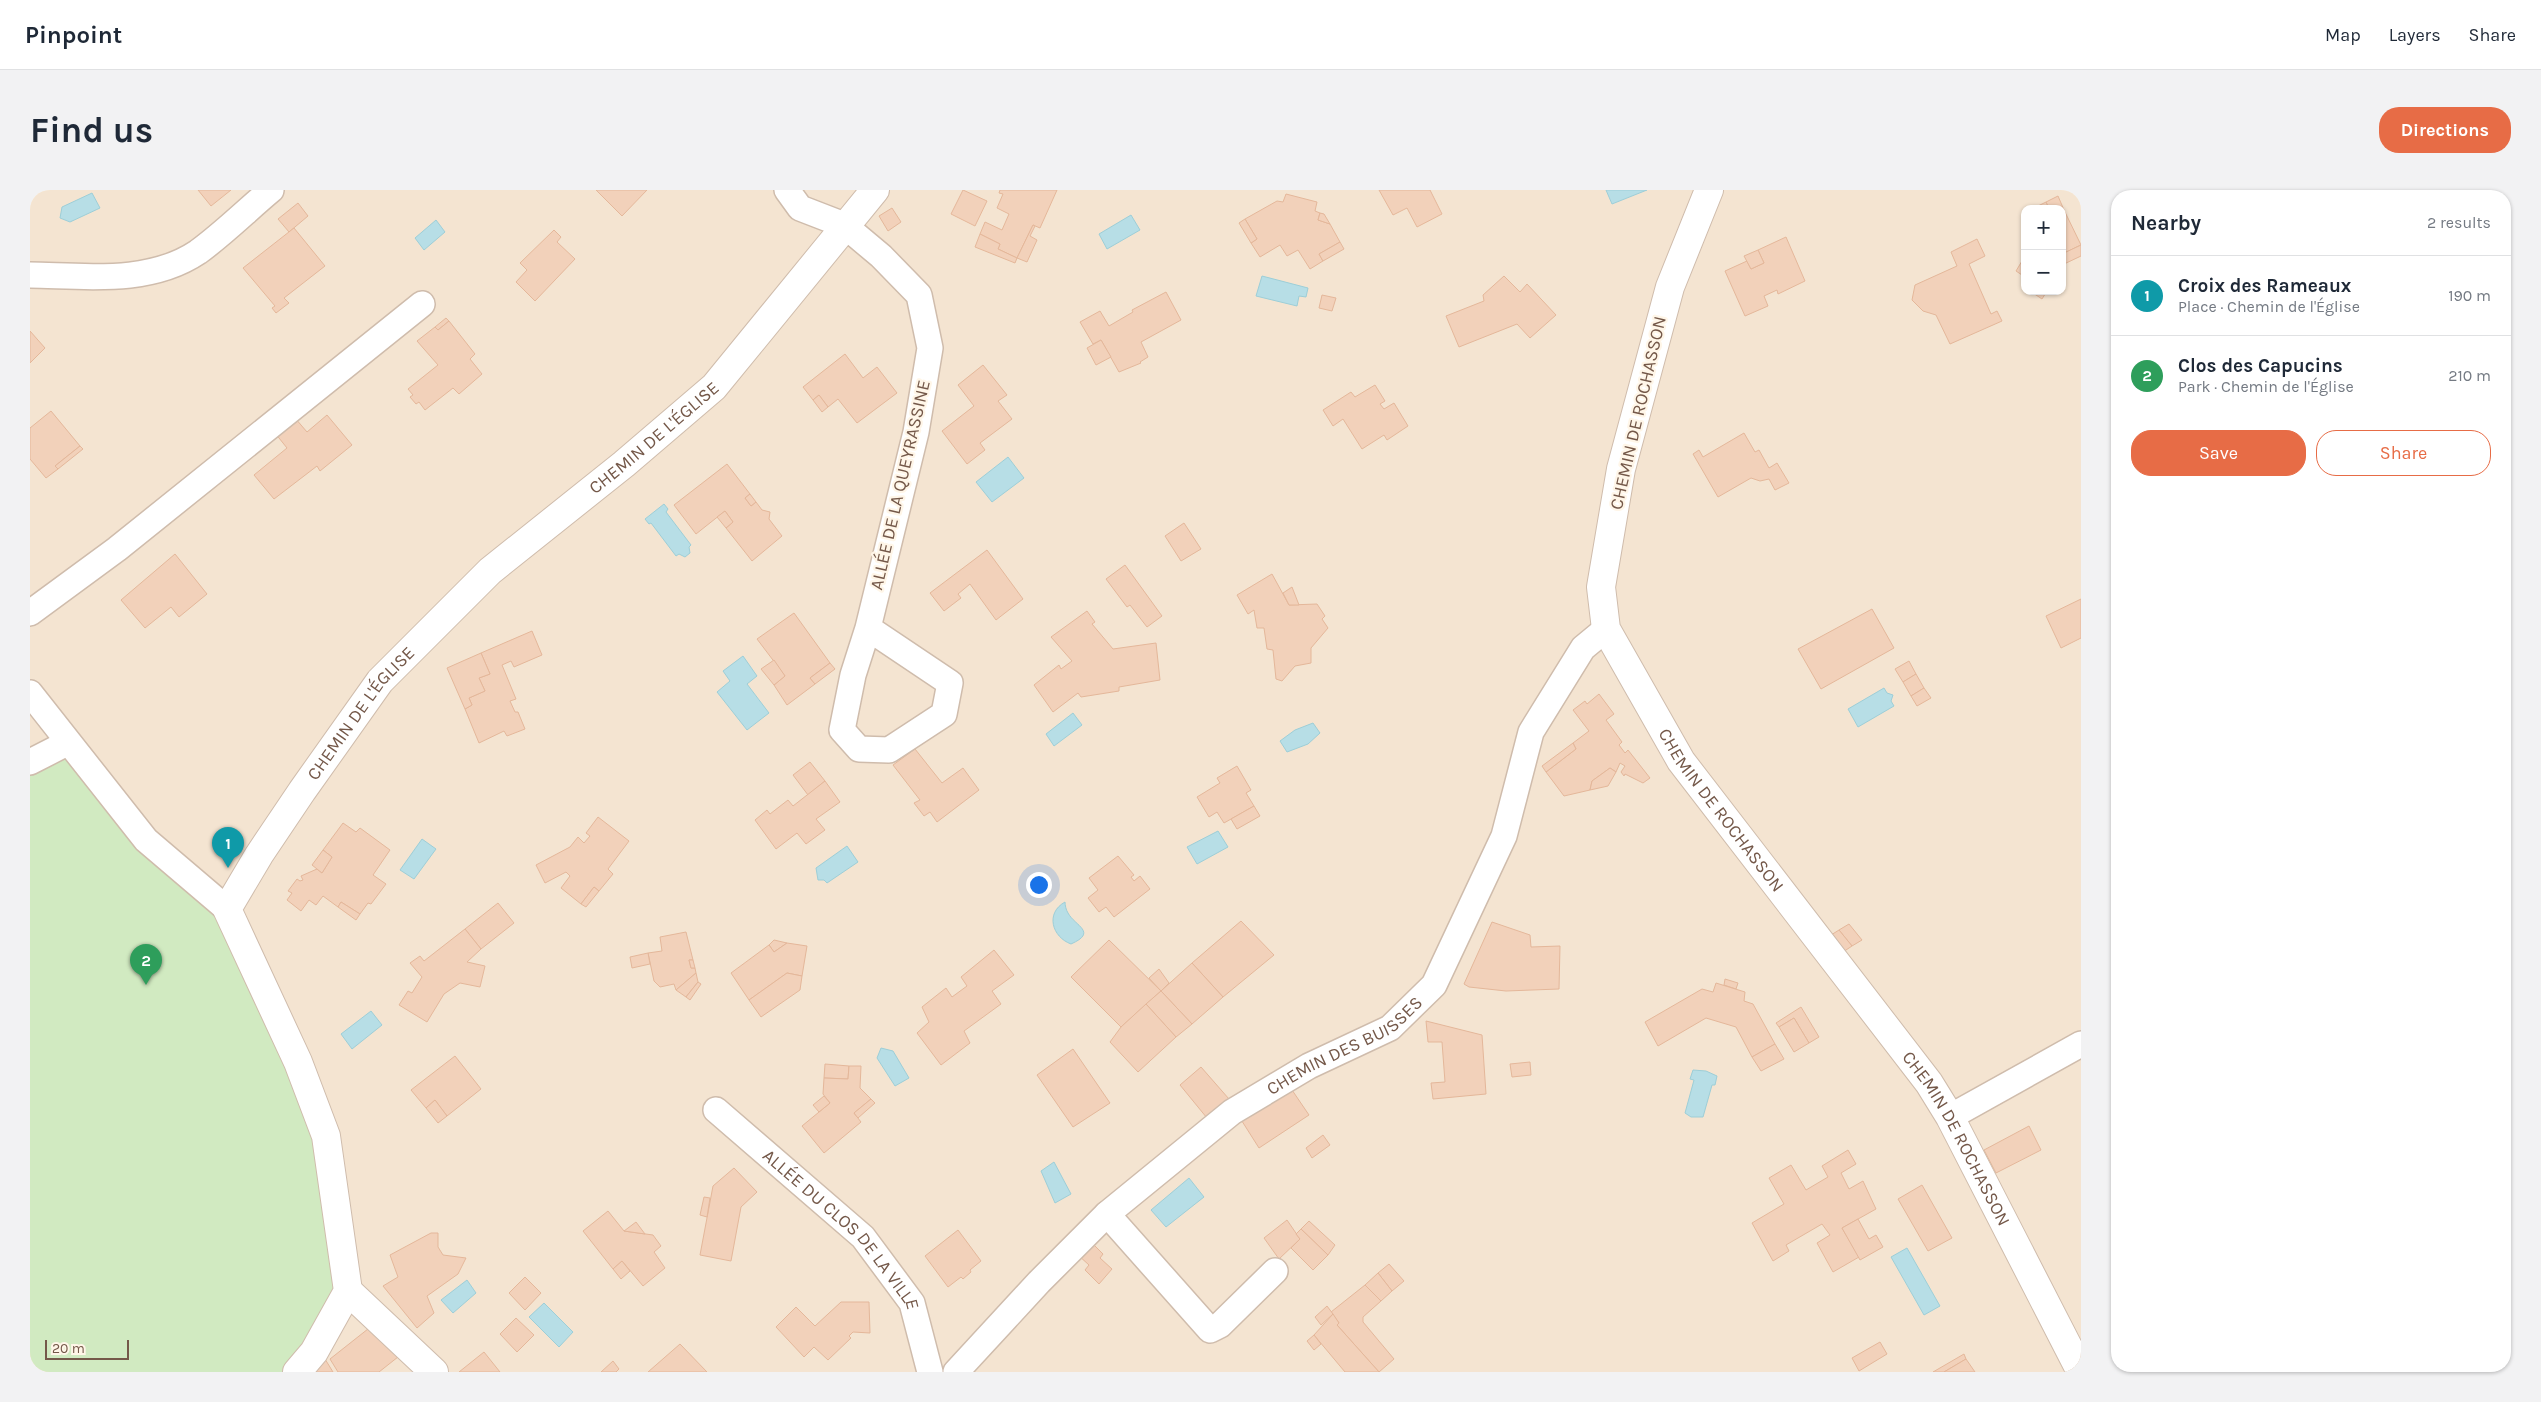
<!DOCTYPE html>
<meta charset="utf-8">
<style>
:root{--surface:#fff;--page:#f2f2f3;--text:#1f2937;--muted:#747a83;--line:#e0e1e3;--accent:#e76c46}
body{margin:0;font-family:Karla,sans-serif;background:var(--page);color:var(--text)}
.controls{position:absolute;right:15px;top:15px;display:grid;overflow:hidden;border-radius:10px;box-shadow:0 1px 4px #0004}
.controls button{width:45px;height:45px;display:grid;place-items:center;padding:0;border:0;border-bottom:1px solid var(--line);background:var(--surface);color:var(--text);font:25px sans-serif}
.scale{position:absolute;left:15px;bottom:12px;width:84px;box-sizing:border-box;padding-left:5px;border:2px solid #745849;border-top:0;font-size:14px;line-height:18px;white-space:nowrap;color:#745849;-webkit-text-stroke:4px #fff6e8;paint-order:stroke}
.you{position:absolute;left:1008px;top:694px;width:18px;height:18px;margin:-12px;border:4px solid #fff;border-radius:50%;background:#1a73e8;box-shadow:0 0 0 8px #1a73e833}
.badge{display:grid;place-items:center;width:32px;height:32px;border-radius:50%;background:var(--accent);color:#fff;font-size:16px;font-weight:700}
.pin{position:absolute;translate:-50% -41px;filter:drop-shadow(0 1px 2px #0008)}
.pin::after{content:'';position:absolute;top:26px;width:18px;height:15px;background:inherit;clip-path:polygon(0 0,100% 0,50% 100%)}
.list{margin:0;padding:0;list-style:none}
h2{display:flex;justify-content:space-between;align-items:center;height:65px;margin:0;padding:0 20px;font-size:21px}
h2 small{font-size:16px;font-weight:400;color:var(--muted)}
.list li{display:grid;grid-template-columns:32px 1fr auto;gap:15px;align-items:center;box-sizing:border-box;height:80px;padding:0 20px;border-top:1px solid var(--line)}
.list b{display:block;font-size:19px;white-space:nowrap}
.list p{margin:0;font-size:16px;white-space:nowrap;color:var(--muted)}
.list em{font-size:16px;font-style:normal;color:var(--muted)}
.actions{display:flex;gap:10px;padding:15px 20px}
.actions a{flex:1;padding:11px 0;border:1px solid var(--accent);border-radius:20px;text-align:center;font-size:18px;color:var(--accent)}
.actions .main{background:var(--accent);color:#fff}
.map{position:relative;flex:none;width:2051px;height:1182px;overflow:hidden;border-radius:20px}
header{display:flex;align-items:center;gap:30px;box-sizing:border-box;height:70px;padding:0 25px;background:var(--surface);border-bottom:1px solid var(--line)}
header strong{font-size:24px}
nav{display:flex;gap:28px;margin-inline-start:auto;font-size:18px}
.intro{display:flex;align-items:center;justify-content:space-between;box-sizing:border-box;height:120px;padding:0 30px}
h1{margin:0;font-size:35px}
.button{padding:12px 22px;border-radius:20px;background:var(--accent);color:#fff;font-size:18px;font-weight:700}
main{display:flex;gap:30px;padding:0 30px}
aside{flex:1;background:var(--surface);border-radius:20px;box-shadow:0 1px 4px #0004}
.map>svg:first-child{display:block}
.residential{fill:#f4e4d1;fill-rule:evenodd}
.green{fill:#d1eac1}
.water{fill:#b7dee6;stroke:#9dced7}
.building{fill:#f2d1ba;stroke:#e4b79a}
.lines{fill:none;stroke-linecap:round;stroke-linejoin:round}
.minor-casing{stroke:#cfbcac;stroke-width:28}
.tertiary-casing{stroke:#cfbcac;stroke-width:30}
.minor{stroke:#fff;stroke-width:25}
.tertiary{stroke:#fff;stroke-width:28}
.labels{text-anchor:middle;stroke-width:4.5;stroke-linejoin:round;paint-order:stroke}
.street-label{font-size:18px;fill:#745849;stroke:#fff6e8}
</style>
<header>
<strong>Pinpoint</strong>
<nav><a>Map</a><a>Layers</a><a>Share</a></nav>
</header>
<div class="intro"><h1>Find us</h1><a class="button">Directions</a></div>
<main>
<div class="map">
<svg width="2051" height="1182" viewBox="0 0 2051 1182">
<rect width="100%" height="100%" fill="#fcf2e2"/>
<!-- residential -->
<path class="residential" d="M0,0H2051V1182H0ZM1995,19H2032V101H1995Z"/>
<!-- green -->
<path class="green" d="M37,553L197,719L268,872L318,1101L267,1182H0V572Z"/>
<!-- water -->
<g class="water">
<path d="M1576,0H1617L1582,14Z"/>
<path d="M62,3L70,18L40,32L30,28L32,17Z"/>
<path d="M1101,25L1110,40L1077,59L1069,44Z"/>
<path d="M406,30L415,42L394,60L385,48Z"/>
<path d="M1232,86L1278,98L1276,107L1269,106L1267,116L1226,106Z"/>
<path d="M978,267L994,288L962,312L946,292Z"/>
<path d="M634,314L638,319L636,322L661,355L659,357L660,363L655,367L649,364L646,366L621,333L619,334L615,329Z"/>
<path d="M713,466L727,486L717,494L739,523L717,540L687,502L700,491L693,481Z"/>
<path d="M1854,498L1857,503L1863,505L1861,511L1864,516L1828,537L1818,519Z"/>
<path d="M1043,523L1052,535L1024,556L1016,544Z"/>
<path d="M1283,533L1290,543L1278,554L1257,562L1250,551L1265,540Z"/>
<path d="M1188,641L1198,657L1167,674L1157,657Z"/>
<path d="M392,649L406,659L384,689L370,680Z"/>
<path d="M817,656L828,672L797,693L794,690H788L786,678Z"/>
<path d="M1035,712C1035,715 1036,720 1038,723C1045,736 1068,742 1041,754C1022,747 1015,723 1035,712Z"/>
<path d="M341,821L352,835L322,859L311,844Z"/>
<path d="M851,858L863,861L879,888L865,896L847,868Z"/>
<path d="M1663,880L1676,881L1687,886L1685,895H1682L1673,927H1661L1655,923L1664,890L1660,889Z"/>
<path d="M1024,972L1041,1004L1025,1013L1011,981Z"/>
<path d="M1159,988L1174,1007L1136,1037L1121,1020Z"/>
<path d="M1877,1058L1910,1116L1894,1125L1861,1067Z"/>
<path d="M437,1090L446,1103L423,1123L411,1110Z"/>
<path d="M514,1113L543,1142L529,1157L499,1127Z"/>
</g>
<!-- building -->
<g class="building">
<path d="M168,0H201L181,16Z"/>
<path d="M566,0H617L592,26Z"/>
<path d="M933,0L957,11L945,36L921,24Z"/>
<path d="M970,0H1027L1010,38L1003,35L987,68L968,59L970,54L950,44L955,32L972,40L979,24L967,18L973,4L969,3Z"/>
<path d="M1349,0H1400L1412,24L1387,37L1377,18L1363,25Z"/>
<path d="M1256,4L1287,12L1285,21L1290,23L1288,30L1300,34L1310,52L1289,64L1293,71L1280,79L1268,60L1257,66L1250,55L1230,67L1221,53L1227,49L1215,29L1247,11L1253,12Z"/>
<path d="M2028,6L2034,20L2032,21V19H2019L2016,12Z"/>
<path d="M2016,12L2019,19H2002Z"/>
<path d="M268,13L278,26L259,42L248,29Z"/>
<path d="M862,18L871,32L858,41L849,26Z"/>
<path d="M2034,20L2051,55L2032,64V21Z"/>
<path d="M1290,23L1294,24L1300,34L1288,30Z"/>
<path d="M1215,29L1227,49L1221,53L1209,33Z"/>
<path d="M1003,35L1005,36L1000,46L1007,50L997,72L987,68Z"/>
<path d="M264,38L295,76L254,108L259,113L246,123L242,118L245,116L213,78Z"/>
<path d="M524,40L531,47L527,52L545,69L505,111L486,92L497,80L490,73Z"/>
<path d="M950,44L970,54L968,59L987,68L985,73L945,57Z"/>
<path d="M1756,47L1775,91L1748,104L1747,100L1734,106L1738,116L1715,126L1695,81L1717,71L1721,79L1734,73L1728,60Z"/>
<path d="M1947,49L1955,66L1939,74L1961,124L1967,121L1972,131L1920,154L1906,125L1893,121L1882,110L1885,95L1927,76L1921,62Z"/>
<path d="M1310,52L1314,59L1293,71L1289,64Z"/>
<path d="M2051,55V66L2032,75V64Z"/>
<path d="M1728,60L1734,73L1721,79L1714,66Z"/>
<path d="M1995,66V87L1986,81Z"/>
<path d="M1474,86L1490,102L1497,94L1526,125L1500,148L1487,134L1429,157L1416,126L1454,111L1453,105Z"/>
<path d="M2000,101H2017L2012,109Z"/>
<path d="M1136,102L1151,130L1111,152L1118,167L1110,172L1111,173L1089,182L1071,150L1063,154L1050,132L1070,121L1079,136L1103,122L1102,120Z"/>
<path d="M1292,105L1306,108L1302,121L1289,118Z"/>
<path d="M416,128L419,131L408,140L405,137Z"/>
<path d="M419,131L445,164L440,169L452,184L429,204L423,198L395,220L389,212L386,214L380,207L383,205L378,199L408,175L387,151L405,137L408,140Z"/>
<path d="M0,141L15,158L0,173Z"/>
<path d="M1071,150L1081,167L1066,175L1057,158Z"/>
<path d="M815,164L833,188L847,177L867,203L827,233L808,209L798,217L789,205L783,210L773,197Z"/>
<path d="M953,175L977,205L968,211L982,229L950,253L955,260L937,274L912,241L944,216L928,195Z"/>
<path d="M1345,195L1355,211L1350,214L1354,219L1364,213L1378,236L1357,250L1354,245L1332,259L1313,229L1303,236L1293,220L1321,202L1325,207Z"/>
<path d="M789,205L798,217L792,222L783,210Z"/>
<path d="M21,221L50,256L25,276L28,279L16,288L0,269V238Z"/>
<path d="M297,225L322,255L290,281L287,276L244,309L224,285L257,258L245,243L265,228L277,242Z"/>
<path d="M1714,243L1725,262L1729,260L1739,278L1747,273L1759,293L1745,300L1739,289L1730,291L1721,288L1688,307L1663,264L1669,260L1673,267Z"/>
<path d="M50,256L53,259L28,279L25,276Z"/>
<path d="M697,274L720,304L715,308L721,316L726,312L732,320L740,322L739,329L752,346L722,371L696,338L703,332L695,321L666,344L644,315Z"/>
<path d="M720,304L726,312L721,316L715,308Z"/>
<path d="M695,321L703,332L696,338L687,327Z"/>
<path d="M1154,333L1171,359L1151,371L1135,346Z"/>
<path d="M957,360L993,409L966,430L940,394L928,404L931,408L914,421L900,403Z"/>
<path d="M145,364L177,404L149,427L141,417L115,438L91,410Z"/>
<path d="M1095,375L1132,426L1117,437L1100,415L1097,417L1076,389Z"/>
<path d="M1242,384L1259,415L1287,414L1295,426L1292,429L1298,438L1281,458V473L1265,476L1252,491L1246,489L1243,460L1237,459L1234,438H1227L1224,420L1218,424L1207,405Z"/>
<path d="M1262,397L1269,415H1259L1253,403Z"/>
<path d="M2051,409V448L2031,458L2016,426Z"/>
<path d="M1842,419L1864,458L1791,499L1768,459Z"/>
<path d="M1057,421L1065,432L1062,434L1083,459L1126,453L1130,490L1089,497V501L1051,507L1048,503L1023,522L1004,495L1029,475L1031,479L1042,471L1021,447Z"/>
<path d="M764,423L800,473L780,488L785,494L757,515L744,495L755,486L727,449Z"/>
<path d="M502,441L512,465L484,477L481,471L472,475L486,509L480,511L485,522H488L495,539L477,546L474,541L449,553L435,519L442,515L439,508L455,501L449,488L460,484L451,463Z"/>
<path d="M451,463L460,484L449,488L455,501L439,508L442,515L435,519L417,478Z"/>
<path d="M744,470L755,486L744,495L731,479Z"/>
<path d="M1879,471L1886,484L1873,492L1865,479Z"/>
<path d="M800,473L805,479L785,494L780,488Z"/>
<path d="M1886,484L1894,498L1881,506L1873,492Z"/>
<path d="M1894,498L1901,508L1887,516L1881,506Z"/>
<path d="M1569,504L1584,524L1576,530L1592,552L1589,555L1595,563L1598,560L1620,588L1613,593L1595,584L1594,586L1591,582L1595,576L1590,573L1586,582L1580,578L1562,591L1560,600L1534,606L1516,582L1546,559L1543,553L1559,541L1543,520L1555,511L1557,514Z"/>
<path d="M1543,553L1546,559L1516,582L1512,576Z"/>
<path d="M885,559L912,593L933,578L949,600L907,632L900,622L894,626L884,613L890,610L863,575Z"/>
<path d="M780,572L795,591L778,605L763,585Z"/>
<path d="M1207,576L1221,600L1216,603L1224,616L1194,633L1187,622L1179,627L1167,607L1190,593L1187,588Z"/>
<path d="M1580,578L1586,582L1578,596L1560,600L1562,591Z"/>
<path d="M795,591L810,612L786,629L795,640L776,654L767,643L746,659L725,630L737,620L740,624L758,610L763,616Z"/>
<path d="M1224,616L1230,626L1207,639L1201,629Z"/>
<path d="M568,627L599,651L578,679L583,684L569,701L564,697L551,714L531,698L540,686L536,682L515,693L506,675L540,657L548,647L554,653L560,646L556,643Z"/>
<path d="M313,633L326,642L330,638L360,660L343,685L356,694L341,714L338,713L330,724L311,712L308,717L293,706L286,715L279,710L271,721L257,710L262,703L258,701L267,689L270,691L273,690L271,686L287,679L292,683L302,667L293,660Z"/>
<path d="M293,660L302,667L292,683L282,675Z"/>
<path d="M1088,666L1104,685L1101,687L1104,691L1110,686L1120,699L1084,727L1076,717L1069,722L1058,708L1068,700L1059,688Z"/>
<path d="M564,697L569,701L556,717L551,714Z"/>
<path d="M311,712L330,724L326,730L308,717Z"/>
<path d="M468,713L484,733L451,759L435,739Z"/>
<path d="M1211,731L1244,765L1193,807L1162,773Z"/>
<path d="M1462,732L1500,745L1501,757L1530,756L1529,799L1476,801L1439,797L1434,794Z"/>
<path d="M1819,734L1832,750L1822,756L1809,740Z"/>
<path d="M435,739L451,759L437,772L455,776L450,797L430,793L414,804L397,832L369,815L378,801L382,803L392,787L380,773L390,766L394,771Z"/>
<path d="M1809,740L1822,756L1804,768L1790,752Z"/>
<path d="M656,742L663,770H659L661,778H665L666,783L646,800L644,794L630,797L624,791L618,763L632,761L630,747Z"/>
<path d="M744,750L757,753L744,762L739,755Z"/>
<path d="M1079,750L1131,801L1091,837L1041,787Z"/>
<path d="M757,753L777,756L772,786L757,783L719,810L701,783L739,755L744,762Z"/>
<path d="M964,760L984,785L962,801L971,814L934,841L940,853L911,875L887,843L899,832L892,817L916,798L922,807L937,796L931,787Z"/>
<path d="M618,763L620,774L602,778L600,767Z"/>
<path d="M659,770H663L665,778H661Z"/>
<path d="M1162,773L1193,807L1162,834L1131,801Z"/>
<path d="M1129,779L1139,793L1131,801L1119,788Z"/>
<path d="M666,783L668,792L656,807L646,800Z"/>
<path d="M757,783L772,786L770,800L731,827L719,810Z"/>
<path d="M1695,789L1708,793L1706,799L1694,795Z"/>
<path d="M668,792L671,794L660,810L656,807Z"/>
<path d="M1686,793L1715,802L1714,811L1723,814L1745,854L1722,867L1706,837L1676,828L1628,856L1615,832L1672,799L1683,802Z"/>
<path d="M1131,801L1162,834L1146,847L1116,814Z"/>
<path d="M1116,814L1146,847L1108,882L1080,852L1091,837Z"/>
<path d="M1771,817L1789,847L1779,853L1764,828L1749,837L1746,833Z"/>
<path d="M1764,828L1779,853L1764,862L1749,837Z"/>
<path d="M1396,831L1452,845L1456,904L1403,909L1401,893L1415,892L1412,852H1398Z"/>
<path d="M1745,854L1754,869L1731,881L1722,867Z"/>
<path d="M1043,859L1080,913L1043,937L1007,885Z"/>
<path d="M425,866L451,899L417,926L405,910L396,918L381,900Z"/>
<path d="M1500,872L1501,885L1482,887L1480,874Z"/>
<path d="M795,874L819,876L818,889L794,888Z"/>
<path d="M819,876H831L830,898L841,909L824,923L831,932L794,963L772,936L800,913L793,904L794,888L818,889Z"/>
<path d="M1171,877L1199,909L1177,928L1150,895Z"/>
<path d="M1262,900L1279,925L1229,958L1210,928Z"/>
<path d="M794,906L800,913L789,922L783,915Z"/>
<path d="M841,909L845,913L828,928L824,923Z"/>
<path d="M405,910L417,926L408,933L396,918Z"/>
<path d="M1999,936L2011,960L1966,983L1954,960Z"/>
<path d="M1293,945L1300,955L1282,968L1276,958Z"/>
<path d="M1818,960L1826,974L1811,983L1819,999L1833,991L1846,1019L1812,1038L1829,1067L1803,1082L1787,1053L1800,1045L1792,1034L1756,1055L1759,1061L1743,1071L1722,1033L1754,1014L1739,988L1761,975L1776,1000L1798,987L1792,976Z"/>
<path d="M704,978L727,1002L711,1017L701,1071L670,1065L683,996Z"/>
<path d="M1892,995L1922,1048L1898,1061L1868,1009Z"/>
<path d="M674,1007L680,1008L677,1027L670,1025Z"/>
<path d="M578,1021L594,1041L623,1045L631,1056L624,1062L635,1078L613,1096L592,1071L583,1079L553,1041Z"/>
<path d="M1828,1029L1839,1049L1846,1045L1853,1057L1830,1070L1812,1038Z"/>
<path d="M1257,1030L1270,1049L1249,1069L1234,1048Z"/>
<path d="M1279,1031L1305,1055L1298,1065L1271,1039Z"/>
<path d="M606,1032L615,1044L594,1041Z"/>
<path d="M1271,1039L1298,1065L1283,1080L1261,1058L1270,1049L1266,1044Z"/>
<path d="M928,1040L951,1071L940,1080L941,1082L933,1089L931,1087L918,1097L895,1066Z"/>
<path d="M401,1043H408V1057L413,1065L436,1068L428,1084L397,1106L404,1123L387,1138L353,1096L368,1087L360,1065Z"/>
<path d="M1061,1052L1073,1064L1070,1068L1082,1079L1069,1094L1055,1080L1059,1075L1048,1065Z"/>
<path d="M592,1071L600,1081L591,1089L583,1079Z"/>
<path d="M1359,1074L1374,1091L1362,1101L1348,1083Z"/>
<path d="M1348,1083L1362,1101L1351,1111L1335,1095Z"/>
<path d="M495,1087L511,1103L495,1120L479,1103Z"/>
<path d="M1335,1095L1351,1111L1333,1127V1132L1364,1169L1349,1182L1307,1135L1309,1133L1301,1122Z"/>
<path d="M811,1112H839L840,1143L823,1142L819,1146L821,1148L798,1170L784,1157L774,1167L746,1137L766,1117L785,1136Z"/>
<path d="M1297,1116L1303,1124L1291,1135L1285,1127Z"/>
<path d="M1303,1124L1309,1133L1307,1135L1349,1182H1315L1284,1145Z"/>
<path d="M486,1128L504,1145L487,1162L470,1144Z"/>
<path d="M343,1135L373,1163L349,1182H308L300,1169Z"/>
<path d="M1284,1145L1291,1154L1284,1160L1277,1151Z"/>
<path d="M1850,1152L1857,1164L1829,1181L1822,1168Z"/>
<path d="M650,1154L677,1182H618Z"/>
<path d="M454,1162L470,1182H429Z"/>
<path d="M1934,1164L1936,1169L1914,1182H1903Z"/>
<path d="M295,1169L303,1182H285Z"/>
<path d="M1936,1169L1945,1182H1914Z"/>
<path d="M583,1171L589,1179L586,1182H571Z"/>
</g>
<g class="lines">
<!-- minor casing -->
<g class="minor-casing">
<g id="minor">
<path d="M757,0L770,18L814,35L851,66L889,105L900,158L886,242L838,438L823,485L812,540L829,559L859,560L914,524L920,493L838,438"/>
<path d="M0,85C55,86 119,95 168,62C193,44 217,20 241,0"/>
<path d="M0,423L87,359L392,114"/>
<path d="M0,503L116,650L197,719"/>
<path d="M0,572L37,553"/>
<path id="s1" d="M686,920L833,1047L882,1113L900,1182"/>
<path d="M1920,927L2051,854"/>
<path d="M1077,1024L1180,1140L1190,1135L1245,1081"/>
<path id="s2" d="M926,1182L1009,1092L1077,1024L1202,922L1279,876L1360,838L1404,795L1474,646L1501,542L1553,458L1576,439"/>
</g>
</g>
<!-- tertiary casing -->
<g class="tertiary-casing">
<g id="tertiary">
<path id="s3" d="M1679,0L1640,97L1591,279L1571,397L1576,439L1651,571L1899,893L1920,927L2051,1182"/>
<path d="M318,1101L404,1182"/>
<path id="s4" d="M267,1182L284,1162L318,1101L296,946L268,872L197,719L229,665L272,601L350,491L460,381L594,274L684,197L845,0"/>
</g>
</g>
<!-- minor -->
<use href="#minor" class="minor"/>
<!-- tertiary -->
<use href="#tertiary" class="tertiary"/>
</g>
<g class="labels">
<!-- street labels -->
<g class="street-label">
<text transform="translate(1608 223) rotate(-77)" y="6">CHEMIN DE ROCHASSON</text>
<text dy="6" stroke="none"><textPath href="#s4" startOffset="1142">CHEMIN DE L'ÉGLISE</textPath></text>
<text transform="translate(870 295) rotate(-77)" y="6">ALLÉE DE LA QUEYRASSINE</text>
<text dy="6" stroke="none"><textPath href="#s4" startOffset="738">CHEMIN DE L'ÉGLISE</textPath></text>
<text dy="6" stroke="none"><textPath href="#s3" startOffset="670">CHEMIN DE ROCHASSON</textPath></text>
<text dy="6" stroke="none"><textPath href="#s2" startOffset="511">CHEMIN DES BUISSES</textPath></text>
<text dy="6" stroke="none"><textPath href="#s3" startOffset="1075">CHEMIN DE ROCHASSON</textPath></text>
<text dy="6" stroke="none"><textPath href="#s1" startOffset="174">ALLÉE DU CLOS DE LA VILLE</textPath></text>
</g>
</g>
</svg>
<div class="controls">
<button>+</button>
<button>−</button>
</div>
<div class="scale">20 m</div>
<div class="you"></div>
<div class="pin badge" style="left:198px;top:678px;background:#0f9aa8">1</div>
<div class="pin badge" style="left:116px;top:795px;background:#2e9e5b">2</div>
</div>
<aside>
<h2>Nearby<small>2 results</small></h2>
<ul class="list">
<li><span class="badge" style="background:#0f9aa8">1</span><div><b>Croix des Rameaux</b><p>Place · Chemin de l'Église</p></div><em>190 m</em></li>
<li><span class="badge" style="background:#2e9e5b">2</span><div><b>Clos des Capucins</b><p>Park · Chemin de l'Église</p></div><em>210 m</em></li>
</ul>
<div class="actions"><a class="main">Save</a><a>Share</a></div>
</aside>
</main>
